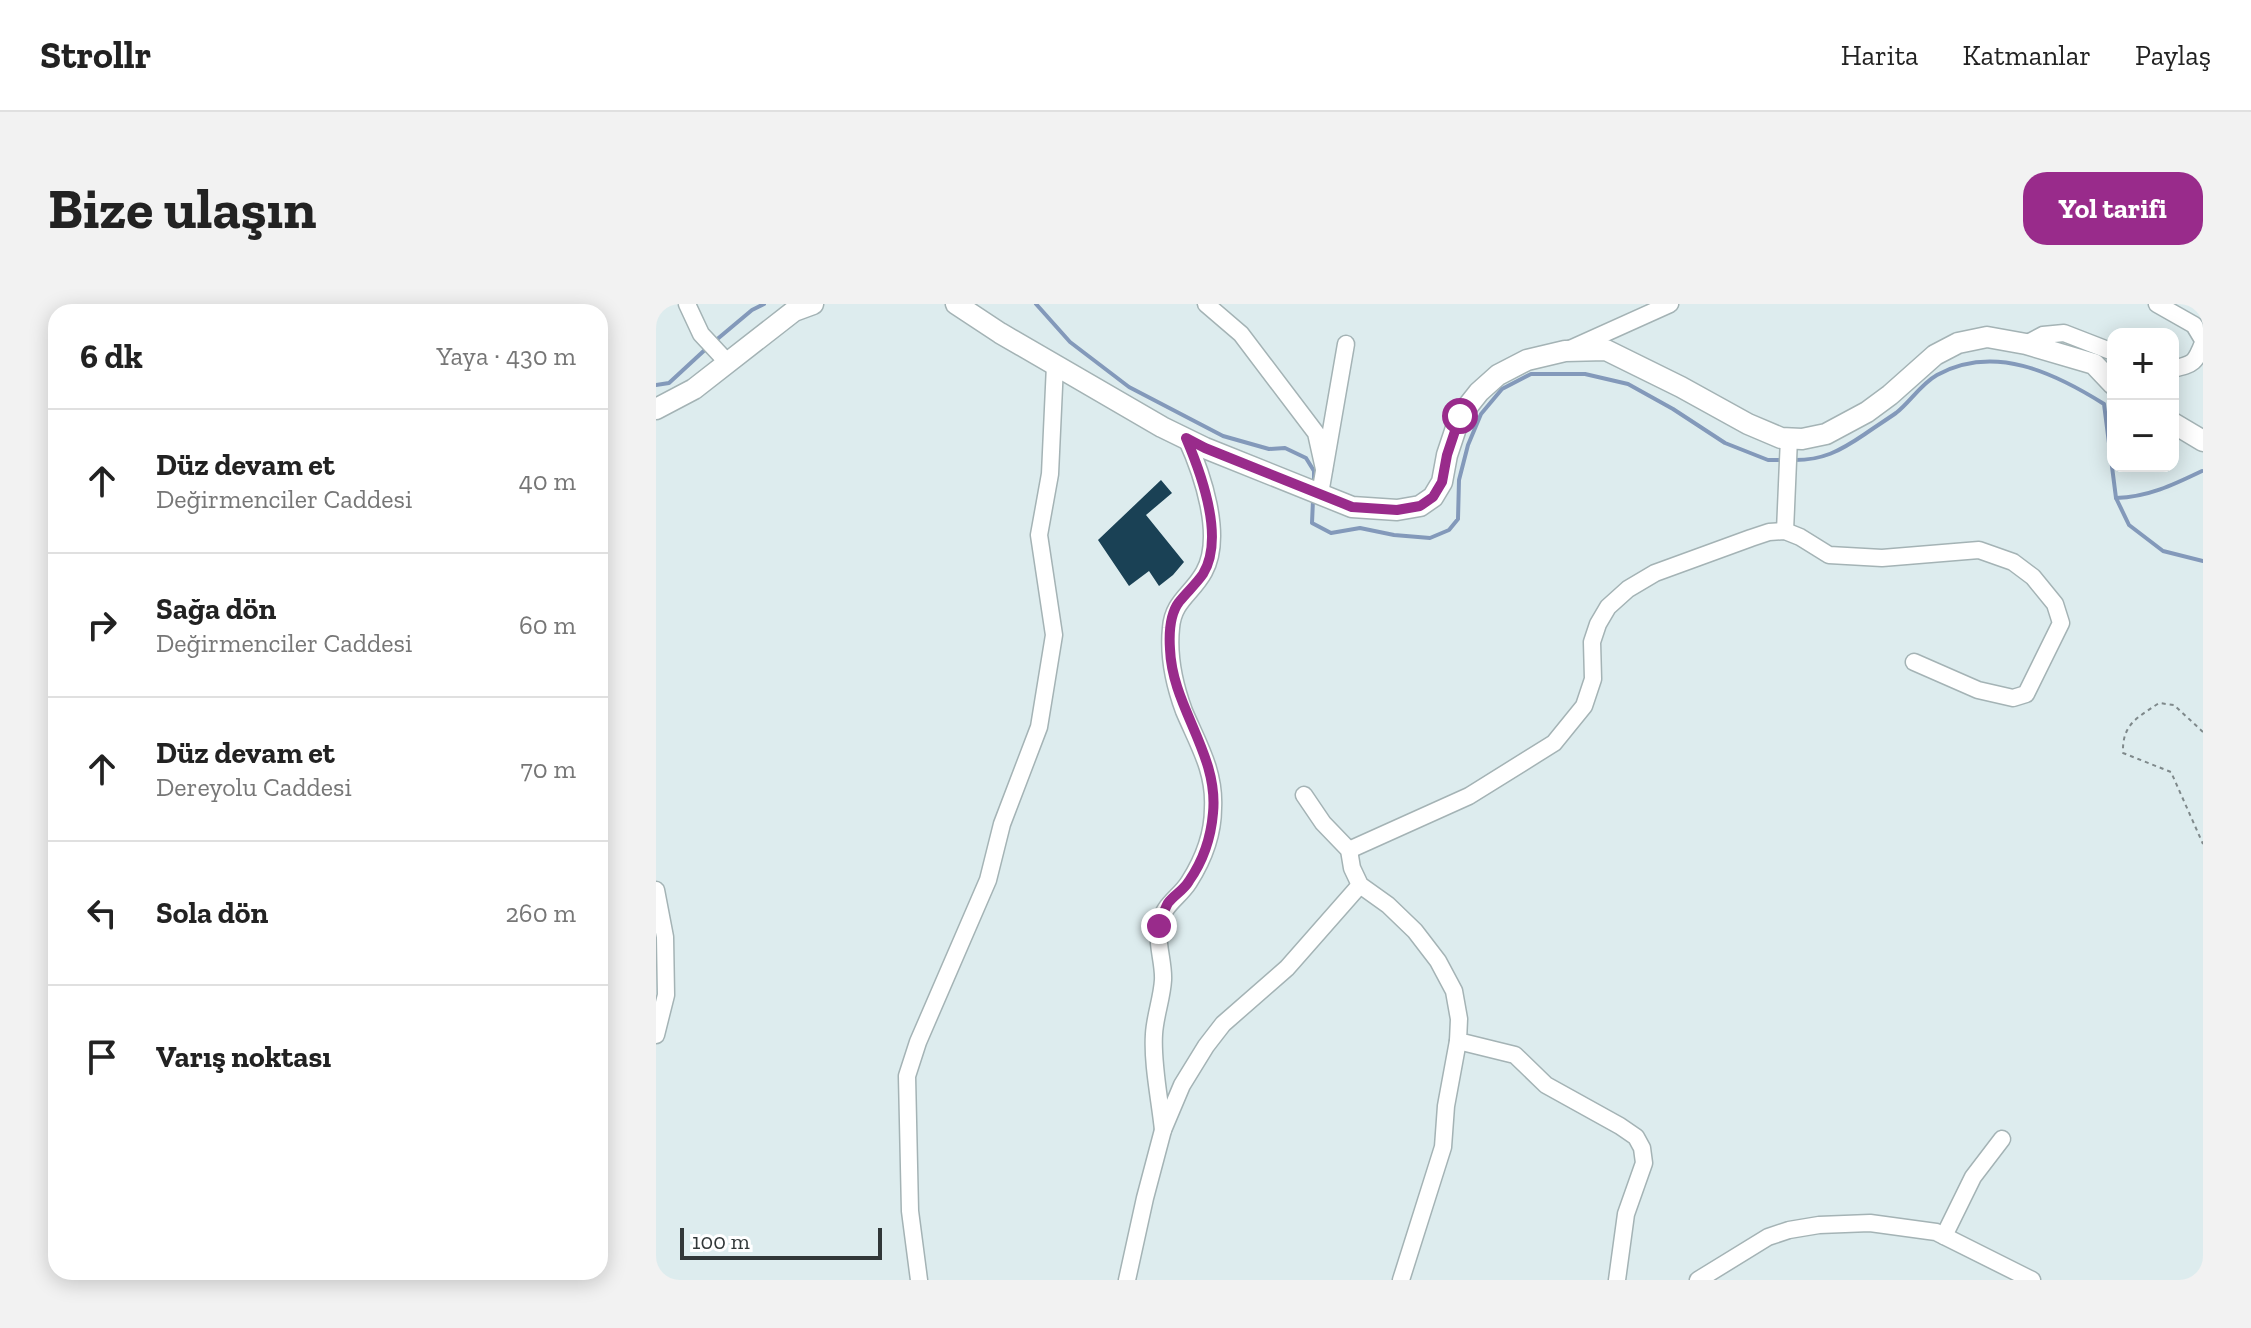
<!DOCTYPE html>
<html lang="tr">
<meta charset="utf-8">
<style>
:root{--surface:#fff;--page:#f2f2f2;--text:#222;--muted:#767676;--line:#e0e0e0;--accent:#992b8b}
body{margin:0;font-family:"Zilla Slab",serif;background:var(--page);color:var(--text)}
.controls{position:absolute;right:24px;top:24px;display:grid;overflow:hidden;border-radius:16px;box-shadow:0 4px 20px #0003}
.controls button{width:72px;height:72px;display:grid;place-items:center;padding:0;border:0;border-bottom:2px solid var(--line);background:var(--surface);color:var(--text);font:40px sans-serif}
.scale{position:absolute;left:24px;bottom:20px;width:202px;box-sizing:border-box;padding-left:8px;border:4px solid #313738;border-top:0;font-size:22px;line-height:28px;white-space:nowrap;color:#313738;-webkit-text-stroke:6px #fff;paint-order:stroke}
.stop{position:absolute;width:24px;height:24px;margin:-18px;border:6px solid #992b8b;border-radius:50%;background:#fff}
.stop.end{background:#992b8b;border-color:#fff;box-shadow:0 2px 8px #0008}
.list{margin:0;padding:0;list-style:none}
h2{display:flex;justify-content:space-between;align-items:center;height:104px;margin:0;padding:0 32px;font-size:34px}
h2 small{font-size:26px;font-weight:400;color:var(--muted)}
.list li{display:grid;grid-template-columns:52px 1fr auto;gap:24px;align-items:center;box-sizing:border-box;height:144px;padding:0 32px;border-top:2px solid var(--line)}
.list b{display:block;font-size:30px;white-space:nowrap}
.list p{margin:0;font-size:26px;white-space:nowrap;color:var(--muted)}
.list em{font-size:26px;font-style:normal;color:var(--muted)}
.icon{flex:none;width:44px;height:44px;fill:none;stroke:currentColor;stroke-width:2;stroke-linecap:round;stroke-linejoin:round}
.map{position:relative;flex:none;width:1547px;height:976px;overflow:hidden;border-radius:24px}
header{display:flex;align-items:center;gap:48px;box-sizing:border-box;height:112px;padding:0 40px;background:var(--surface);border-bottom:2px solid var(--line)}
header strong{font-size:38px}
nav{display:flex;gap:44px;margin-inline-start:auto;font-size:28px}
.intro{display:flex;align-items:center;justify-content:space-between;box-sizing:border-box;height:192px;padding:0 48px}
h1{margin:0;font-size:56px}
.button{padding:20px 36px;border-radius:24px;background:var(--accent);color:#fff;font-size:28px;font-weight:700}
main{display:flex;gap:48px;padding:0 48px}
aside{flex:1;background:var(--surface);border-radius:24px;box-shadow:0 4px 20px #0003}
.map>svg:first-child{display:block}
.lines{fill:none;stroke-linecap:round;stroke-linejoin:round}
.stream{stroke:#8399ba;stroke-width:4}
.building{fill:#1a4155}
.minor-casing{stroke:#a4b3b5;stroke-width:19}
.major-casing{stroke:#a4b3b5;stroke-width:23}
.path{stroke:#7f898b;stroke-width:2;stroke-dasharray:4 4;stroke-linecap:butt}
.minor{stroke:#fff;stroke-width:16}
.major{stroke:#fff;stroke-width:20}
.route{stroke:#992b8b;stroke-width:10}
</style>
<header>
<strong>Strollr</strong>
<nav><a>Harita</a><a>Katmanlar</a><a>Paylaş</a></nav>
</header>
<div class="intro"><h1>Bize ulaşın</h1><a class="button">Yol tarifi</a></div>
<main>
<aside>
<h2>6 dk<small>Yaya · 430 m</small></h2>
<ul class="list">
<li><svg class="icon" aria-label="ahead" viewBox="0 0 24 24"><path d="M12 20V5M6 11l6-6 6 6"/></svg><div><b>Düz devam et</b><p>Değirmenciler Caddesi</p></div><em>40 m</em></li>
<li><svg class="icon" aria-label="right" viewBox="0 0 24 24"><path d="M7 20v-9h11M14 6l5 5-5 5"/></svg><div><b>Sağa dön</b><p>Değirmenciler Caddesi</p></div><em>60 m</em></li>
<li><svg class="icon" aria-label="ahead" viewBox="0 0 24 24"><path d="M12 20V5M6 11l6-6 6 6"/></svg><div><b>Düz devam et</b><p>Dereyolu Caddesi</p></div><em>70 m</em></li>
<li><svg class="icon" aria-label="left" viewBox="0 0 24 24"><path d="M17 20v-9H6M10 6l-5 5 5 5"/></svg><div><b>Sola dön</b></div><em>260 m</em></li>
<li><svg class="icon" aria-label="arrive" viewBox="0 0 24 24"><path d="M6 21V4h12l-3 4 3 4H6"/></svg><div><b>Varış noktası</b></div></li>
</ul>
</aside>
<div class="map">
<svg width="1547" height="976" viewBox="0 0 1547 976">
<rect width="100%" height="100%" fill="#ddecee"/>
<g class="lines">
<!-- stream -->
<g class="stream">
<path d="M380,0L414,38L473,83L567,132L613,145L629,144L650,154L658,167V179"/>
<path d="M59,37L96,6L108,0"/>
<path d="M0,81L13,79L52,43"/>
<path d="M1135,156C1166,157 1184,147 1209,130C1219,123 1230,116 1240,109C1254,98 1265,80 1281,71C1338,40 1397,68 1448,100L1460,194L1473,221L1507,247L1547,257"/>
<path d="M1460,194C1492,193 1517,181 1546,167"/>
<path d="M657,196L656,219L675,229L704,224L738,231L774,234L793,226L802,215L803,176L812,141L825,110L846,85L875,70H929L972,80L1017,105L1069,139L1112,156H1127"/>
</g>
</g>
<!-- building -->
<path class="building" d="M505,176L516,189L490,211L528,258L517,271L503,282L493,267L473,282L442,236Z"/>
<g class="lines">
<!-- minor casing -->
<g class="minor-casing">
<g id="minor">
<path d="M31,0L45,30L72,59"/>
<path d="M550,0L585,30L660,129L668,165"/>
<path d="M1501,0L1538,21L1547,36"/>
<path d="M1370,40L1387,31L1408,29L1457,48"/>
<path d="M914,45L1014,0"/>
<path d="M1517,65C1538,60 1539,59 1547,39"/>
<path d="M664,190L690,40"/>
<path d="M1129,227L1133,134"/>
<path d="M648,491L667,519L693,546L696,564L704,581L732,601L759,627L782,657L798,687L803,715L802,737L859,751L890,781L964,822L980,833L986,844L988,859L970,910L961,976"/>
<path d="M693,546L813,492L898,439L928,402L937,375L936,338L942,320L952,303L972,285L999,269L1095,234L1113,228L1129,227L1144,233L1173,251L1226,254L1323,246L1357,258L1377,273L1399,300L1405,319L1370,390L1357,394L1322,386L1258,358"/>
<path d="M0,586L9,633L10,691L0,731"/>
<path d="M507,826C504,796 496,760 498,730C499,712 506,694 507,676C508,659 500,639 503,622C507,600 523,594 533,578C547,556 557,530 557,504C559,467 542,440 528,407C518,380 512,353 515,324C517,297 536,290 548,268C568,232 546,169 530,134"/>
<path d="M1288,932L1317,873L1346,835"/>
<path d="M263,976L254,907L251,772L262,738L332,576L346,520L383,423L398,331L383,231L394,170L399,61"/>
<path d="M471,976L489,894L507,826L526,781L550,742L567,720L631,664L704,581"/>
<path d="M745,976L787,843L790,802L802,737"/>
<path d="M1042,976L1112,933L1133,926L1163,921L1214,919L1280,928L1376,976"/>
</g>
</g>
<!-- major casing -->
<g class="major-casing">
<g id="major">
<path d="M300,0L344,29L506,123L549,144L696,203L741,206L764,202L777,193L786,178L791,151L804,112L823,88L842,71L871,56L909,47L950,46L1025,83L1092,120L1125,134L1146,135L1170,130L1211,108L1234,91L1279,51L1302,39L1331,33L1370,40L1438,60L1457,80"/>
<path d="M0,105L38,85L138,7L157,0"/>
<path d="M1517,119L1547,137"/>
</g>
</g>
<!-- path -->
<path class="path" d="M1547,428L1518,401L1503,399C1481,414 1466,420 1467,449L1515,468L1547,540"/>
<!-- minor -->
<use href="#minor" class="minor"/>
<!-- major -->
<use href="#major" class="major"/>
</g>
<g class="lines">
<!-- route -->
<path class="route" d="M503,622C506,615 508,606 512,599C518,591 528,586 533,577C547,557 555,533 557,509C563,450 516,403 514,345C513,330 514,310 523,298C531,288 540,280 547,270C569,234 545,169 530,134L549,144L696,203L741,206L764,202L777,193L786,178L791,151L804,112"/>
</g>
</svg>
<div class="controls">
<button>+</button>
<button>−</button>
</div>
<div class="scale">100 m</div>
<div class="stop" style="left:804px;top:112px"></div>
<div class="stop end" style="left:503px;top:622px"></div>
</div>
</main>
